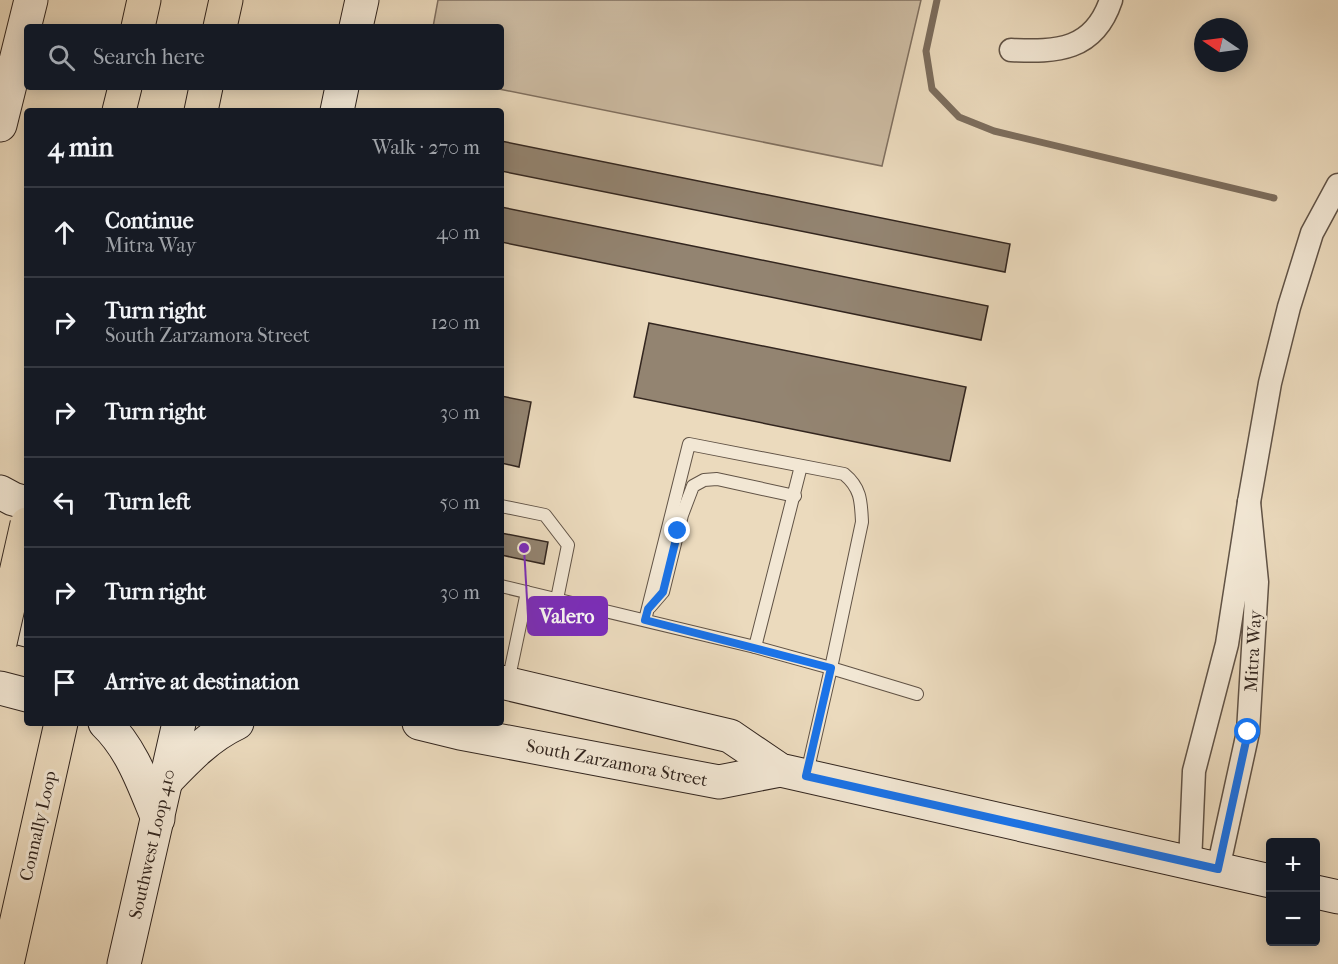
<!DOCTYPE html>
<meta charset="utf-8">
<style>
:root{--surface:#171b24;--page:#20242c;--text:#f1f3f6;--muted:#9ea1a6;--line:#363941}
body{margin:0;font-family:"IM FELL French Canon",serif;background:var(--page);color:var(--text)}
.controls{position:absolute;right:18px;bottom:18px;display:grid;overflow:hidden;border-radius:6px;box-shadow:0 3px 15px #0003}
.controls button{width:54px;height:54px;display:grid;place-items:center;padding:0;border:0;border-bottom:2px solid var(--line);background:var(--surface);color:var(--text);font:30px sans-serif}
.compass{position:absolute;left:1194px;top:18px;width:54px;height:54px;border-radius:50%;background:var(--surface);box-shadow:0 3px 15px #0003;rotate:283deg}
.stop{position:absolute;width:18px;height:18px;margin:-14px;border:4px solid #1a73e8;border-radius:50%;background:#fff}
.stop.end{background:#1a73e8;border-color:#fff;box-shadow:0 2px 6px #0008}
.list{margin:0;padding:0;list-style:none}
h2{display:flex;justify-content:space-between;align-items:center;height:78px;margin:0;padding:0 24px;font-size:26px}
h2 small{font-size:20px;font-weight:400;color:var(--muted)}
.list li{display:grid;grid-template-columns:39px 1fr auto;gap:18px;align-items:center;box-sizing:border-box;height:90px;padding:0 24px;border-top:2px solid var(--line)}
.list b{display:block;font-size:22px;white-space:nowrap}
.list p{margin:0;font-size:20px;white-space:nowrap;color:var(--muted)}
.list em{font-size:20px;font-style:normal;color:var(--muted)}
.icon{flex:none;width:33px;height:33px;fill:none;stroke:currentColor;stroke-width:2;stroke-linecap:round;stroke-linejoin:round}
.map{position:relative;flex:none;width:1338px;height:964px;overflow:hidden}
.search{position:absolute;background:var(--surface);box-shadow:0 3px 15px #0003;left:24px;top:24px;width:480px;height:66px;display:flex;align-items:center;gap:15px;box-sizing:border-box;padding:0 21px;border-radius:6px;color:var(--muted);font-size:22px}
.panel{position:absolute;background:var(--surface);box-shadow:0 3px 15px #0003;left:24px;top:108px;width:480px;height:618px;border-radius:6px}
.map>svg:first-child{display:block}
.green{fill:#ccbba2;stroke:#807060;stroke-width:1.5}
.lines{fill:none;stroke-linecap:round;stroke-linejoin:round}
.stream{stroke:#7c6d5d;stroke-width:7}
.building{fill:#938471;stroke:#33261f;stroke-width:1.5}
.service-casing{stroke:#615346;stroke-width:14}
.minor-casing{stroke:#615346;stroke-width:25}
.secondary-casing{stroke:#33261f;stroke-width:35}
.motorway-casing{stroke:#33261f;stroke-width:35}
.service{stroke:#f2e7d4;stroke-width:12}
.minor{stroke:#f2e7d4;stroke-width:22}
.secondary{stroke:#f2e7d4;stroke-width:33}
.motorway{stroke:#ebdabd;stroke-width:33}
.motorway-bridge-casing{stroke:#33261f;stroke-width:35;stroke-linecap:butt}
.motorway-bridge{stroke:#ebdabd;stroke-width:33}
.route{stroke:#1a73e8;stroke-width:8}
.labels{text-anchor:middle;stroke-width:6;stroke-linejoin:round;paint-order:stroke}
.street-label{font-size:18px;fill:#33261f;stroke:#f2e7d4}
.leader{fill:none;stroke:#7b2cbf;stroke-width:2}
.callout-dot{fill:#7b2cbf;stroke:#f2e7d4;stroke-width:2}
.callout{fill:#7b2cbf;stroke:#7b2cbf;stroke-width:2}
.callout-label{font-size:20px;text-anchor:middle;font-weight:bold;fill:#fff}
</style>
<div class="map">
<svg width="1338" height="964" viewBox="0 0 1338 964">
<rect width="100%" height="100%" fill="#ebdabd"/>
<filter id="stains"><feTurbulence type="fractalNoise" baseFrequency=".00333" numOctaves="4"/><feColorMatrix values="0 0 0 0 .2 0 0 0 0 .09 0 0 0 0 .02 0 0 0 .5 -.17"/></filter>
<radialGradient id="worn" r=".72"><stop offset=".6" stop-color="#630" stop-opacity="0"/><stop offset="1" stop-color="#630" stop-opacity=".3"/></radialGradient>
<!-- green -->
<path class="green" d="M438,0H921L882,166L489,87H501V27H433Z"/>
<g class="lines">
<!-- stream -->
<path class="stream" d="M937,0L926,51L932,89L959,117L994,131L1274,198"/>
</g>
<!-- building -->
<g class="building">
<path d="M501,141L1010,244L1005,272L501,171Z"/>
<path d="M501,207L988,306L981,340L501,242Z"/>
<path d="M649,323L966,387L950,461L634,397Z"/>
<path d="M501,396L531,402L519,467L501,463Z"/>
<path d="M501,533L548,542L544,564L501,555Z"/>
</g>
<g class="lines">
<!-- service casing -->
<g class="service-casing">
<g id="service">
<path d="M501,506L545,515L568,545L557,599"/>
<path d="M501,586L755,647L831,668L807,773"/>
<path d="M650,607L663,592L682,515L693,486L704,480L717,479L795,496"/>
<path d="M645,620L689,444L844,474C861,488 861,501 862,522L831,668L917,694"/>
<path d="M755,647L801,466"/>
<path d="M508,682L527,592"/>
</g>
</g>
<!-- minor casing -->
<g class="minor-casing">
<g id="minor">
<path d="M1011,50C1057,52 1094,51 1111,0"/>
<path d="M1249,502L1270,383L1289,307L1312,233L1338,185"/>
<path d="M1190,863L1194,771L1227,644L1249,502L1257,582L1248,732L1218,869"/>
</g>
</g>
<!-- secondary casing -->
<g class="secondary-casing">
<g id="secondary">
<path d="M356,27L362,0"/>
<path d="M337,111L342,87"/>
<path d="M0,125L31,0"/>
<path d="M0,492L13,499L27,503"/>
<path d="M0,623L27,630"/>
<path d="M501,682L730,736L780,770L1270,881"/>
<path d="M0,688L27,695"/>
<path d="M105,723C132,749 144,785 158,819"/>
<path d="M419,723L460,733L719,782L780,770"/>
<path d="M166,781C188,758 209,736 237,723"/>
<path d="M1316,892L1338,897"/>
<path d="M124,964L179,723"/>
</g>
</g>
<!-- motorway casing -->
<g class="motorway-casing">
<g id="motorway">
<path d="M138,27L144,0"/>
<path d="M220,27L226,0"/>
<path d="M119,111L125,87"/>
<path d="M201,111L206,87"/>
<path d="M7,964L61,723"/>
</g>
</g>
<!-- service -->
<use href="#service" class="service"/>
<!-- minor -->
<use href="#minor" class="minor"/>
<!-- secondary -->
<use href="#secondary" class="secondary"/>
<!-- motorway -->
<use href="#motorway" class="motorway"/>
<!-- motorway-bridge casing -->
<g class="motorway-bridge-casing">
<path id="motorway-bridge" d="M0,643L27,524"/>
</g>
<!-- motorway-bridge -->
<use href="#motorway-bridge" class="motorway-bridge"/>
</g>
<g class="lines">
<!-- route -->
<path class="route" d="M678,531L663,592L648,609L645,620L831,668L806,776L1218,869L1248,732"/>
</g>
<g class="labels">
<!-- street labels -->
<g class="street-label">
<text transform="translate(1253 651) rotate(-87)" y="6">Mitra Way</text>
<text transform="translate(617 763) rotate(11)" y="6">South Zarzamora Street</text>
<text transform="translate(38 826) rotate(-77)" y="6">Connally Loop</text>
<text transform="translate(152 844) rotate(-77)" y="6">Southwest Loop 410</text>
</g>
</g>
<!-- callouts -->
<path class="leader" d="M524 548L528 616"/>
<circle class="callout-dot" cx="524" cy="548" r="6"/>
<rect class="callout" x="528" y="597" width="79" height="38" rx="6"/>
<g class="callout-label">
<text x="567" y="623">Valero</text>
</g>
<rect width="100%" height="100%" filter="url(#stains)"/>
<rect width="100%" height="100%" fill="url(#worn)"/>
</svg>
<div class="controls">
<button>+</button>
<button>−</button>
</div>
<svg class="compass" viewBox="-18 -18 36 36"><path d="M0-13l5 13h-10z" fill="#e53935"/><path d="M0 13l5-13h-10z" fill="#9ea1a6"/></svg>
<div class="stop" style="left:1248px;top:732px"></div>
<div class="stop end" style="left:678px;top:531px"></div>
<div class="search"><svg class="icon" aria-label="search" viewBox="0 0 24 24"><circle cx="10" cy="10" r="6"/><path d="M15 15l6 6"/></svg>Search here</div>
<section class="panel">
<h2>4 min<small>Walk · 270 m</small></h2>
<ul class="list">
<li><svg class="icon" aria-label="ahead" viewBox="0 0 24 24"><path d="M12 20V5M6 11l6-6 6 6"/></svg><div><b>Continue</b><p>Mitra Way</p></div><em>40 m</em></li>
<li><svg class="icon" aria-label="right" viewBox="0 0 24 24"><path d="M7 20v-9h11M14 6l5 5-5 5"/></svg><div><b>Turn right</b><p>South Zarzamora Street</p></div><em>120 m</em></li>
<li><svg class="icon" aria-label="right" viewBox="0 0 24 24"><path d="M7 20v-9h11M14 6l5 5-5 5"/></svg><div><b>Turn right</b></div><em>30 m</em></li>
<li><svg class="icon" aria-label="left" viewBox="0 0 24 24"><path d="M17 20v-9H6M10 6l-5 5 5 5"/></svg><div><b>Turn left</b></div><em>50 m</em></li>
<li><svg class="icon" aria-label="right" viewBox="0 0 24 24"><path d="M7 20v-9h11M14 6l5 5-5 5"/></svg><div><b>Turn right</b></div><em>30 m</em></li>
<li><svg class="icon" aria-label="arrive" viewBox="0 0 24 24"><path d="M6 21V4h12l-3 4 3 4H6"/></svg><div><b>Arrive at destination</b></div></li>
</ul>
</section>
</div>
